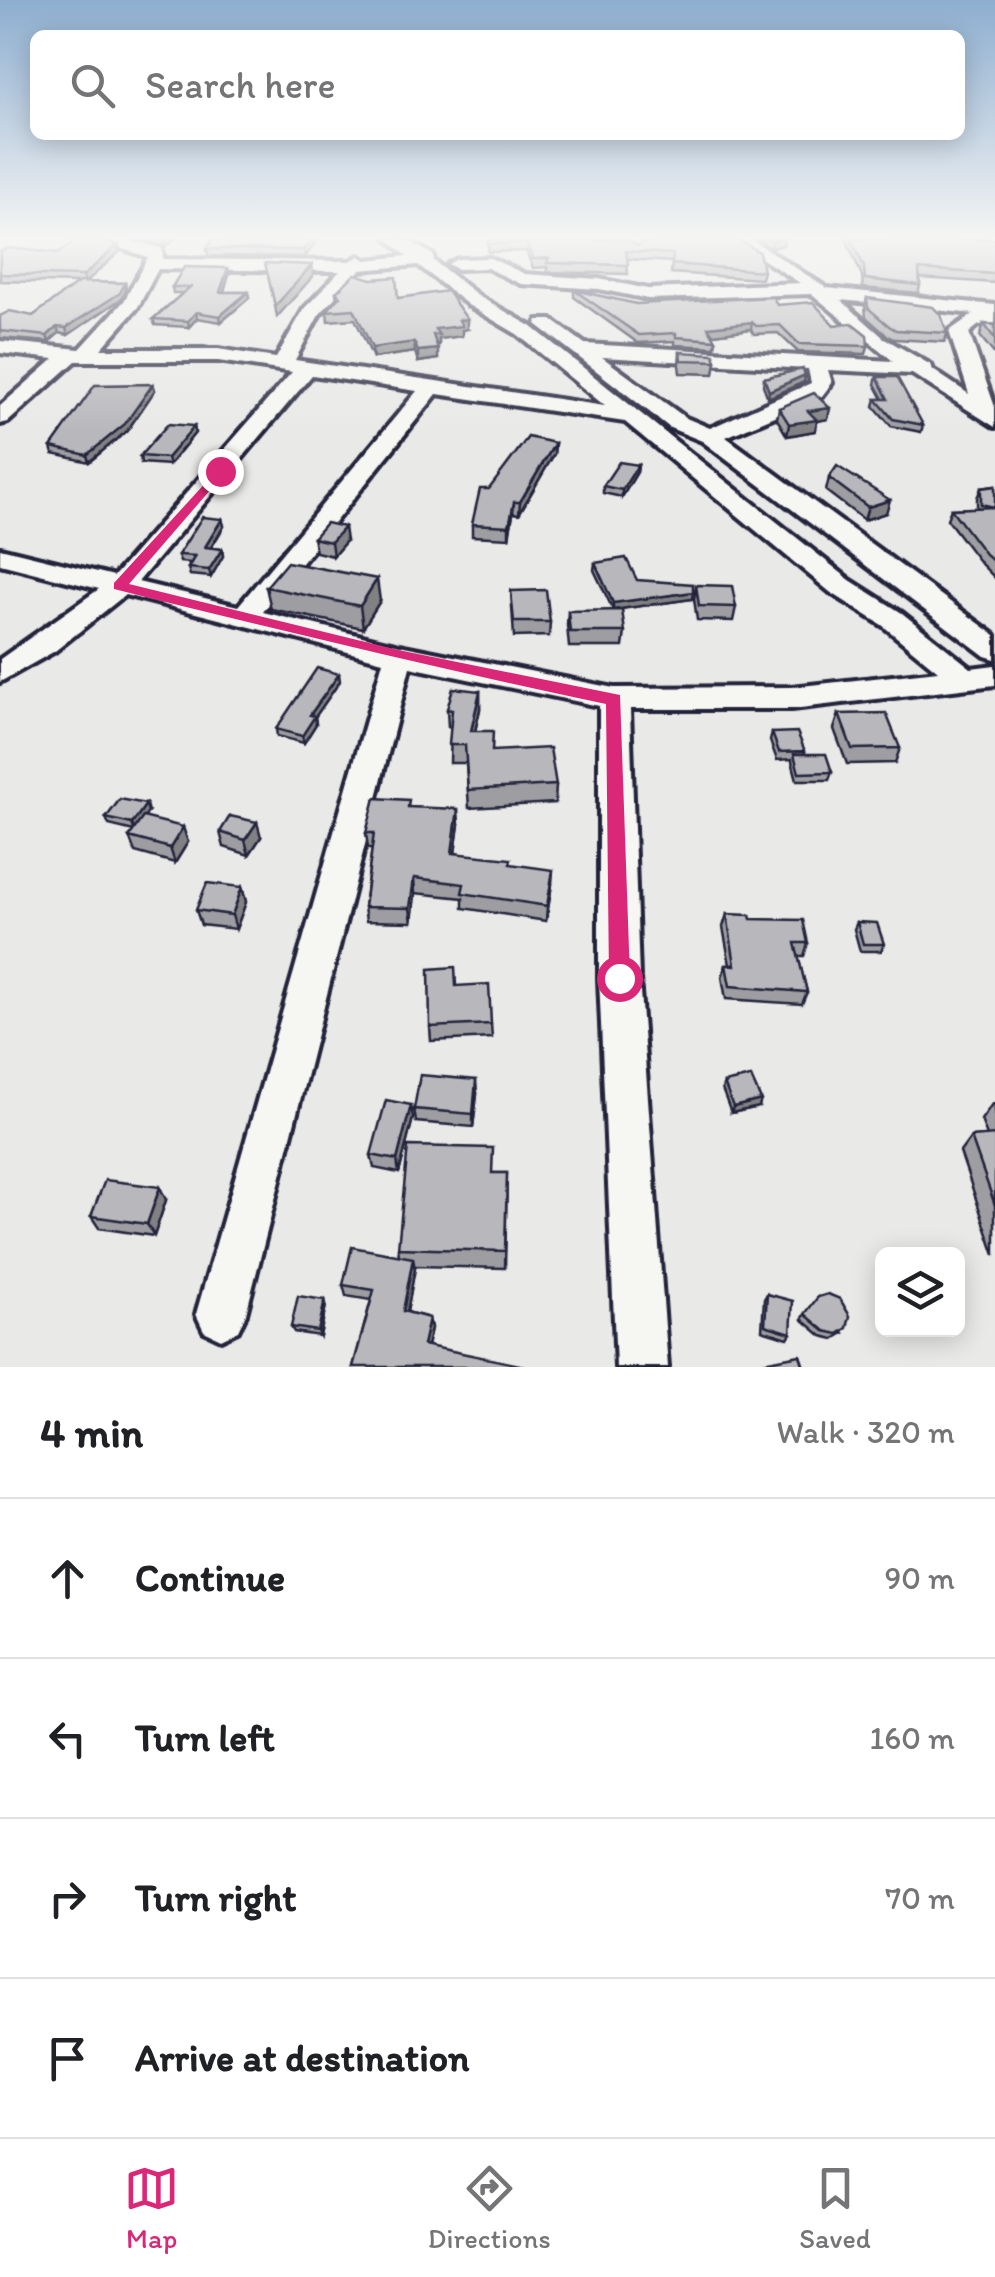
<!DOCTYPE html>
<meta charset="utf-8">
<style>
:root{--surface:#fff;--page:#f2f2f2;--text:#202124;--muted:#757577;--line:#e0e0e0;--accent:#db2777}
body{margin:0;font-family:Itim,sans-serif;background:var(--page);color:var(--text)}
.controls{position:absolute;right:30px;bottom:30px;display:grid;overflow:hidden;border-radius:15px;box-shadow:0 5px 25px #0003}
.controls button{width:90px;height:90px;display:grid;place-items:center;padding:0;border:0;border-bottom:2px solid var(--line);background:var(--surface);color:var(--text);font:50px sans-serif}
.stop{position:absolute;width:30px;height:30px;margin:-22px;border:8px solid #db2777;border-radius:50%;background:#fff}
.stop.end{background:#db2777;border-color:#fff;box-shadow:0 2px 10px #0008}
.list{margin:0;padding:0;list-style:none}
h2{display:flex;justify-content:space-between;align-items:center;height:130px;margin:0;padding:0 40px;font-size:42px}
h2 small{font-size:32px;font-weight:400;color:var(--muted)}
.list li{display:grid;grid-template-columns:65px 1fr auto;gap:30px;align-items:center;box-sizing:border-box;height:160px;padding:0 40px;border-top:2px solid var(--line)}
.list b{display:block;font-size:38px;white-space:nowrap}
.list em{font-size:32px;font-style:normal;color:var(--muted)}
.icon{flex:none;width:55px;height:55px;fill:none;stroke:currentColor;stroke-width:2;stroke-linecap:round;stroke-linejoin:round}
.map{position:relative;flex:none;width:995px;height:1367px;overflow:hidden}
.search{position:absolute;background:var(--surface);box-shadow:0 5px 25px #0003;left:30px;right:30px;top:30px;height:110px;display:flex;align-items:center;gap:25px;box-sizing:border-box;padding:0 35px;border-radius:15px;color:var(--muted);font-size:38px}
.sheet{height:770px;background:var(--surface)}
nav{display:flex;justify-content:space-around;align-items:center;box-sizing:border-box;height:140px;border-top:2px solid var(--line);background:var(--surface);font-size:28px;color:var(--muted)}
nav a{display:grid;justify-items:center;gap:5px}
nav .on{color:var(--accent)}
.map>svg:first-child{display:block}
.lines{fill:none;stroke-linecap:round;stroke-linejoin:round}
.minor-casing{stroke:#22223b;stroke-width:8}
.minor{fill:#f6f6f2;fill-rule:evenodd}
.wall{fill:#9e9ea2;stroke:#22223b;stroke-width:2.5}
.shaded-wall{fill:#818184;stroke:#22223b;stroke-width:2.5}
.building{fill:#b8b8bc;stroke:#22223b;stroke-width:2.5}
.route{fill:#db2777}
</style>
<div class="map">
<svg width="995" height="1367" viewBox="0 0 995 1367">
<rect width="100%" height="100%" fill="#e9e9e7"/>
<filter id="ink" filterUnits="userSpaceOnUse"><feTurbulence type="fractalNoise" baseFrequency=".01" numOctaves="2"/><feDisplacementMap in="SourceGraphic" scale="20" xChannelSelector="R" yChannelSelector="G"/><feConvolveMatrix kernelMatrix="1 2 1 2 8 2 1 2 1" color-interpolation-filters="sRGB"/></filter>
<g filter="url(#ink)">
<g class="lines">
<!-- minor casing -->
<g class="minor-casing">
<g id="minor">
<path d="M93,239H123L162,248L163,259L350,261L359,256L366,260L407,256L388,239H406L433,255L434,261L480,297L531,326L850,580L902,613L971,668L995,665V685L792,709H630L639,978L668,1367H616L599,978V706L410,667L246,1314L238,1331L221,1339L204,1331L196,1314L383,661L125,595L55,651L0,682V659L99,589L0,564V548L114,576L292,372L218,361H76L8,422L0,424V406L54,359L0,353V341L80,349L124,301L148,257ZM418,265L468,305L517,334L605,406L295,360L319,315L360,270ZM158,269L340,271L304,309L276,358L218,349H101L138,307ZM312,375L417,391L238,606L138,582ZM437,394L625,422L830,592L882,625L938,671L792,687L614,688L399,645L263,612Z"/>
<path d="M619,239H639L647,246L639,251Z"/>
<path d="M731,239H751L827,288L995,305V323L979,325L969,333L995,407V427L912,374L828,370L832,383L822,396L726,437L995,635V659L985,656L702,441L670,428L536,324L538,320H552L585,344L893,361L812,294L648,299L599,289L521,284L487,268L457,269L448,264L457,259L490,258L525,274L599,279L648,289L800,283ZM841,300L974,314L949,331L969,394L933,370L931,365L884,338ZM602,357L808,369L811,383L710,428L686,418Z"/>
</g>
</g>
<!-- minor -->
<use href="#minor" class="minor"/>
</g>
<!-- wall -->
<g class="wall">
<path d="M139,239H176L165,246Z"/>
<path d="M318,239L305,257L208,256L207,249Z"/>
<path d="M489,239H536L535,241L627,239L638,246L646,241L645,239H738L763,271L761,279L671,273L672,262L627,259L628,274L547,272V267L533,268L526,251L488,252Z"/>
<path d="M758,239H784L783,245L771,248Z"/>
<path d="M846,239H995V283L920,278V285L918,293L863,288L862,276Z"/>
<path d="M118,245L119,252L85,282L125,283L126,290L121,299L68,335L59,333L49,342L0,338V316H33L78,283L0,281V252L58,253Z"/>
<path d="M229,274L223,292H248L249,298L221,322L197,318L189,327L155,325L153,319L183,293H173L172,287Z"/>
<path d="M574,290L636,304L777,305L834,325L868,346L866,354L798,352L778,333L754,334L751,329L713,334L716,340L715,347L675,345V341L638,343L574,297Z"/>
<path d="M336,292L398,298L467,329L462,330V336L439,339V345H437L438,359L418,362L415,352L373,358L355,319L328,321L327,311L337,300Z"/>
<path d="M867,298L947,333L945,342L894,339L886,335L866,317L865,306Z"/>
<path d="M984,324L995,325V355L980,336Z"/>
<path d="M680,352L716,361L714,374L680,373L679,365Z"/>
<path d="M805,375L804,382L768,398L763,385L764,378Z"/>
<path d="M877,377L923,425L921,432L891,426L874,406L876,399H883L875,384Z"/>
<path d="M153,384L155,390L127,431L89,462L53,454L51,447Z"/>
<path d="M779,408L828,419L817,421L815,431L787,436L777,419Z"/>
<path d="M194,426L195,433L169,465L141,463L140,456Z"/>
<path d="M555,443L554,454L519,514L513,513L509,538L472,536V524L489,489Z"/>
<path d="M638,465L637,472L622,497L603,493V486Z"/>
<path d="M829,478L886,513L864,520L826,491Z"/>
<path d="M995,486V578L981,564L947,519L951,509L977,508V498L981,488Z"/>
<path d="M222,519L224,526L211,548L222,549L223,556L211,577L190,575L188,568L191,563L180,562L178,555Z"/>
<path d="M313,538L346,541L333,556L316,552Z"/>
<path d="M595,563L637,580L692,599L613,610L594,570Z"/>
<path d="M696,585L736,607L733,621L697,620L694,599Z"/>
<path d="M266,587L380,601L363,628L271,609Z"/>
<path d="M511,591L550,622L549,636L514,637Z"/>
<path d="M568,611L625,632L623,647H569L567,625Z"/>
<path d="M340,681L315,717L316,724L304,743L277,736L276,729Z"/>
<path d="M480,691V709L475,731L493,751L556,785L555,803L469,808L466,763H450L451,728L448,727L447,709Z"/>
<path d="M839,714L900,748L895,763L847,764L834,729Z"/>
<path d="M772,733L805,751L804,754L832,772L829,780H797L792,761V759L777,760L770,741Z"/>
<path d="M410,807L459,824L455,853L511,864L552,884L546,921L463,908V898L415,893L412,922L366,921L364,907L372,848H368L366,833Z"/>
<path d="M148,812L144,818L188,842L175,863L135,852L129,837L134,831L109,825L106,818Z"/>
<path d="M220,832L261,837L249,855L224,847Z"/>
<path d="M242,887L246,902L236,929L201,925L196,910Z"/>
<path d="M727,914L751,919L808,943L804,956H798L807,992L802,1004L726,999L722,977L726,965H730L723,927Z"/>
<path d="M857,922L884,944L881,951H860L854,929Z"/>
<path d="M456,986L491,1024L492,1038L431,1041L430,1027Z"/>
<path d="M724,1083L759,1107L731,1113L722,1089Z"/>
<path d="M477,1094L473,1127L416,1122L414,1109Z"/>
<path d="M992,1104H995V1255L960,1152L971,1137L987,1136L981,1120Z"/>
<path d="M413,1118L399,1173L374,1168L371,1155Z"/>
<path d="M493,1173H507L505,1268L415,1266L407,1312L429,1318L431,1328L427,1346L353,1367L371,1300L346,1296L343,1285L399,1255L398,1248Z"/>
<path d="M166,1200L154,1236L99,1228L91,1216Z"/>
<path d="M767,1294L791,1333L788,1338L762,1330L764,1299Z"/>
<path d="M818,1297L844,1333L834,1339L822,1336L802,1319Z"/>
<path d="M325,1300L326,1305L320,1336L294,1332L291,1327Z"/>
</g>
<!-- shaded-wall -->
<g class="shaded-wall">
<path d="M165,239H176L165,246Z"/>
<path d="M312,239H318L305,257L304,250Z"/>
<path d="M784,239L783,245L771,248L773,240Z"/>
<path d="M118,245L119,252L85,283L83,276Z"/>
<path d="M312,265L313,276L277,317L275,306Z"/>
<path d="M228,268L229,274L222,298L220,292Z"/>
<path d="M125,283L126,290L121,299L68,335L66,328Z"/>
<path d="M248,292L249,298L221,322L220,316Z"/>
<path d="M196,312L197,318L189,327L188,321Z"/>
<path d="M467,319V329L462,330V336L439,339V345H433V335L435,329L459,320Z"/>
<path d="M752,322L751,329L707,335L708,327Z"/>
<path d="M57,327L59,333L49,342L47,336Z"/>
<path d="M414,342L415,352L373,358L372,348Z"/>
<path d="M438,349V359L418,362V351Z"/>
<path d="M805,375L804,382L768,398L769,391Z"/>
<path d="M153,384L155,390L127,431L89,462L87,455Z"/>
<path d="M830,408L828,419L817,421L815,431L787,436L789,424L808,411Z"/>
<path d="M194,426L195,433L169,465L167,458Z"/>
<path d="M555,443L554,454L519,514L520,502Z"/>
<path d="M638,465L637,472L622,497V490Z"/>
<path d="M890,500L886,513L864,520L868,507Z"/>
<path d="M514,502L513,513L509,538V526Z"/>
<path d="M222,519L224,526L207,554L205,547Z"/>
<path d="M344,527L346,541L333,556L331,542Z"/>
<path d="M222,549L223,556L211,577L209,570Z"/>
<path d="M377,579L380,601L363,628L360,606Z"/>
<path d="M693,592L692,599L613,610V603Z"/>
<path d="M339,674L340,681L315,717L316,724L304,743L302,736L310,715Z"/>
<path d="M480,691V709L471,749V731Z"/>
<path d="M146,804L148,812L135,832L132,824Z"/>
<path d="M458,809L459,824L453,868L452,853Z"/>
<path d="M257,822L261,837L249,855L245,840Z"/>
<path d="M183,827L188,842L175,863L170,848Z"/>
<path d="M553,870L552,884L546,921L547,906Z"/>
<path d="M414,878L415,893L412,922L410,908Z"/>
<path d="M242,887L246,902L236,929L232,915Z"/>
<path d="M476,1080L477,1094L473,1127V1114Z"/>
<path d="M761,1100L759,1107L731,1113L733,1107Z"/>
<path d="M411,1105L413,1118L399,1173L397,1160Z"/>
<path d="M160,1187L166,1200L154,1236L147,1224Z"/>
<path d="M413,1258L415,1269L405,1322L403,1311Z"/>
<path d="M325,1300L326,1305L320,1336L318,1331Z"/>
<path d="M429,1318L431,1328L425,1355L423,1345Z"/>
</g>
<!-- building -->
<g class="building">
<path d="M71,239H100L118,245L83,276L0,274V252L8,248L58,253L71,244Z"/>
<path d="M212,239H312L304,250L207,249Z"/>
<path d="M489,239H533V242L627,239L638,246L650,239H738L759,252L763,271L672,264L673,254L626,251L628,265L547,263L549,258L533,259L526,243L487,244Z"/>
<path d="M851,239H995V274L919,269L920,285L865,279L864,267Z"/>
<path d="M265,263L312,265L275,306Z"/>
<path d="M184,267L228,268L220,292H248L220,316L196,312L188,321L153,319L190,287H172Z"/>
<path d="M355,274L372,279L396,277L398,298L447,291L467,319L459,320L462,326L435,329L439,335H433L438,349L418,351L414,342L372,348L354,309L327,311L340,296L336,292Z"/>
<path d="M79,282L125,283L120,293L66,328L57,327L47,336L0,331V316L10,311L33,316Z"/>
<path d="M574,290L636,304L773,297L777,305L813,302L834,325L852,323L867,335L868,346L799,344L780,325L756,326L752,322L708,327L716,340L676,337V333L639,335Z"/>
<path d="M867,298L933,307L941,315L947,333L896,330L889,326L868,308Z"/>
<path d="M984,324L995,325V339Z"/>
<path d="M680,352L714,354L716,361L681,360Z"/>
<path d="M803,369L805,375L769,391L764,378Z"/>
<path d="M877,377H897L923,425L893,419L876,399H888Z"/>
<path d="M153,384L125,424L87,455L51,447L95,385Z"/>
<path d="M814,393L830,408L808,411L817,420L789,424L779,408Z"/>
<path d="M168,424L194,426L167,458L140,456Z"/>
<path d="M528,437L555,443L520,502H514L509,526L472,524L480,489H489Z"/>
<path d="M619,462L638,465L622,490L603,486Z"/>
<path d="M837,466L890,500L868,507L829,478Z"/>
<path d="M995,486V563L985,554L951,509L994,507L981,504V488Z"/>
<path d="M202,517L222,519L205,547L222,549L209,570L188,568L195,556L178,555Z"/>
<path d="M326,523L344,527L331,542L313,538Z"/>
<path d="M626,558L637,580L693,584V592L613,603L595,563Z"/>
<path d="M287,562L377,579L360,606L266,587Z"/>
<path d="M696,585L732,586L736,607L699,606Z"/>
<path d="M546,590L550,622H514L511,591Z"/>
<path d="M622,610L625,632H570L568,611Z"/>
<path d="M317,668L339,674L310,715L315,716L302,736L276,729Z"/>
<path d="M453,688L480,691L471,731H493L492,751L550,748L556,785L468,790L465,745H449L452,710L447,709Z"/>
<path d="M886,713L900,748L852,749L839,714Z"/>
<path d="M797,732L805,751L779,752L772,733Z"/>
<path d="M794,754H826L832,772L799,773Z"/>
<path d="M375,798L409,800L408,807L458,809L452,853L511,859L510,864L553,870L547,906L462,893L464,884L414,878L410,908L364,907L374,833H366Z"/>
<path d="M120,799L146,804L132,824L106,818Z"/>
<path d="M230,816L257,822L245,840L220,832Z"/>
<path d="M143,817L183,827L170,848L129,837Z"/>
<path d="M207,883L242,887L232,915L196,910Z"/>
<path d="M727,914L750,915L751,919L803,920L808,943H795L807,992L730,986L726,965H735Z"/>
<path d="M857,922L877,923L884,944H863Z"/>
<path d="M455,967L456,986L489,984L491,1024L430,1027L429,969Z"/>
<path d="M420,1075L476,1080L473,1114L414,1109Z"/>
<path d="M751,1077L761,1100L733,1107L724,1083Z"/>
<path d="M386,1100L411,1105L397,1160L371,1155Z"/>
<path d="M995,1135V1205L971,1137Z"/>
<path d="M408,1146L493,1148L492,1173H507L505,1251L398,1248Z"/>
<path d="M105,1180L160,1187L147,1224L91,1216Z"/>
<path d="M352,1247L413,1258L403,1311L429,1318L423,1345L529,1367H353L374,1290L343,1285Z"/>
<path d="M767,1294L793,1301L791,1333L765,1325Z"/>
<path d="M828,1294L840,1299L850,1316L847,1328L838,1334L825,1331L805,1314L818,1297Z"/>
<path d="M298,1296L325,1300L318,1331L291,1327Z"/>
<path d="M800,1355L804,1367H736Z"/>
</g>
</g>
<!-- sky -->
<linearGradient id="sky" x2="0" y2="1"><stop stop-color="#8daed0"/><stop offset="0.55" stop-color="#f5f5f4"/><stop offset="1" stop-color="#f5f5f4" stop-opacity="0"/></linearGradient>
<rect width="995" height="431" fill="url(#sky)"/>
<!-- route -->
<path class="route" d="M220,467L224,468V474L129,584L398,650L620,695L630,978L627,984L619,987L609,978L606,704C441,669 278,630 114,589V583Z"/>
</svg>
<div class="controls">
<button><svg class="icon" aria-label="layers" viewBox="0 0 24 24"><path d="M12 4l9 5-9 5-9-5zM3 14l9 5 9-5"/></svg></button>
</div>
<div class="stop" style="left:619px;top:978px"></div>
<div class="stop end" style="left:220px;top:471px"></div>
<div class="search"><svg class="icon" aria-label="search" viewBox="0 0 24 24"><circle cx="10" cy="10" r="6"/><path d="M15 15l6 6"/></svg>Search here</div>
</div>
<section class="sheet">
<h2>4 min<small>Walk · 320 m</small></h2>
<ul class="list">
<li><svg class="icon" aria-label="ahead" viewBox="0 0 24 24"><path d="M12 20V5M6 11l6-6 6 6"/></svg><div><b>Continue</b></div><em>90 m</em></li>
<li><svg class="icon" aria-label="left" viewBox="0 0 24 24"><path d="M17 20v-9H6M10 6l-5 5 5 5"/></svg><div><b>Turn left</b></div><em>160 m</em></li>
<li><svg class="icon" aria-label="right" viewBox="0 0 24 24"><path d="M7 20v-9h11M14 6l5 5-5 5"/></svg><div><b>Turn right</b></div><em>70 m</em></li>
<li><svg class="icon" aria-label="arrive" viewBox="0 0 24 24"><path d="M6 21V4h12l-3 4 3 4H6"/></svg><div><b>Arrive at destination</b></div></li>
</ul>
</section>
<nav>
<a class="on"><svg class="icon" aria-label="map" viewBox="0 0 24 24"><path d="M3 6l6-2 6 2 6-2v14l-6 2-6-2-6 2zM9 4v14M15 6v14"/></svg>Map</a>
<a><svg class="icon" aria-label="directions" viewBox="0 0 24 24"><path d="M12 3l9 9-9 9-9-9zM9 14v-3h6M13 9l2 2-2 2"/></svg>Directions</a>
<a><svg class="icon" aria-label="saved" viewBox="0 0 24 24"><path d="M7 4h10v16l-5-4-5 4z"/></svg>Saved</a>
</nav>
